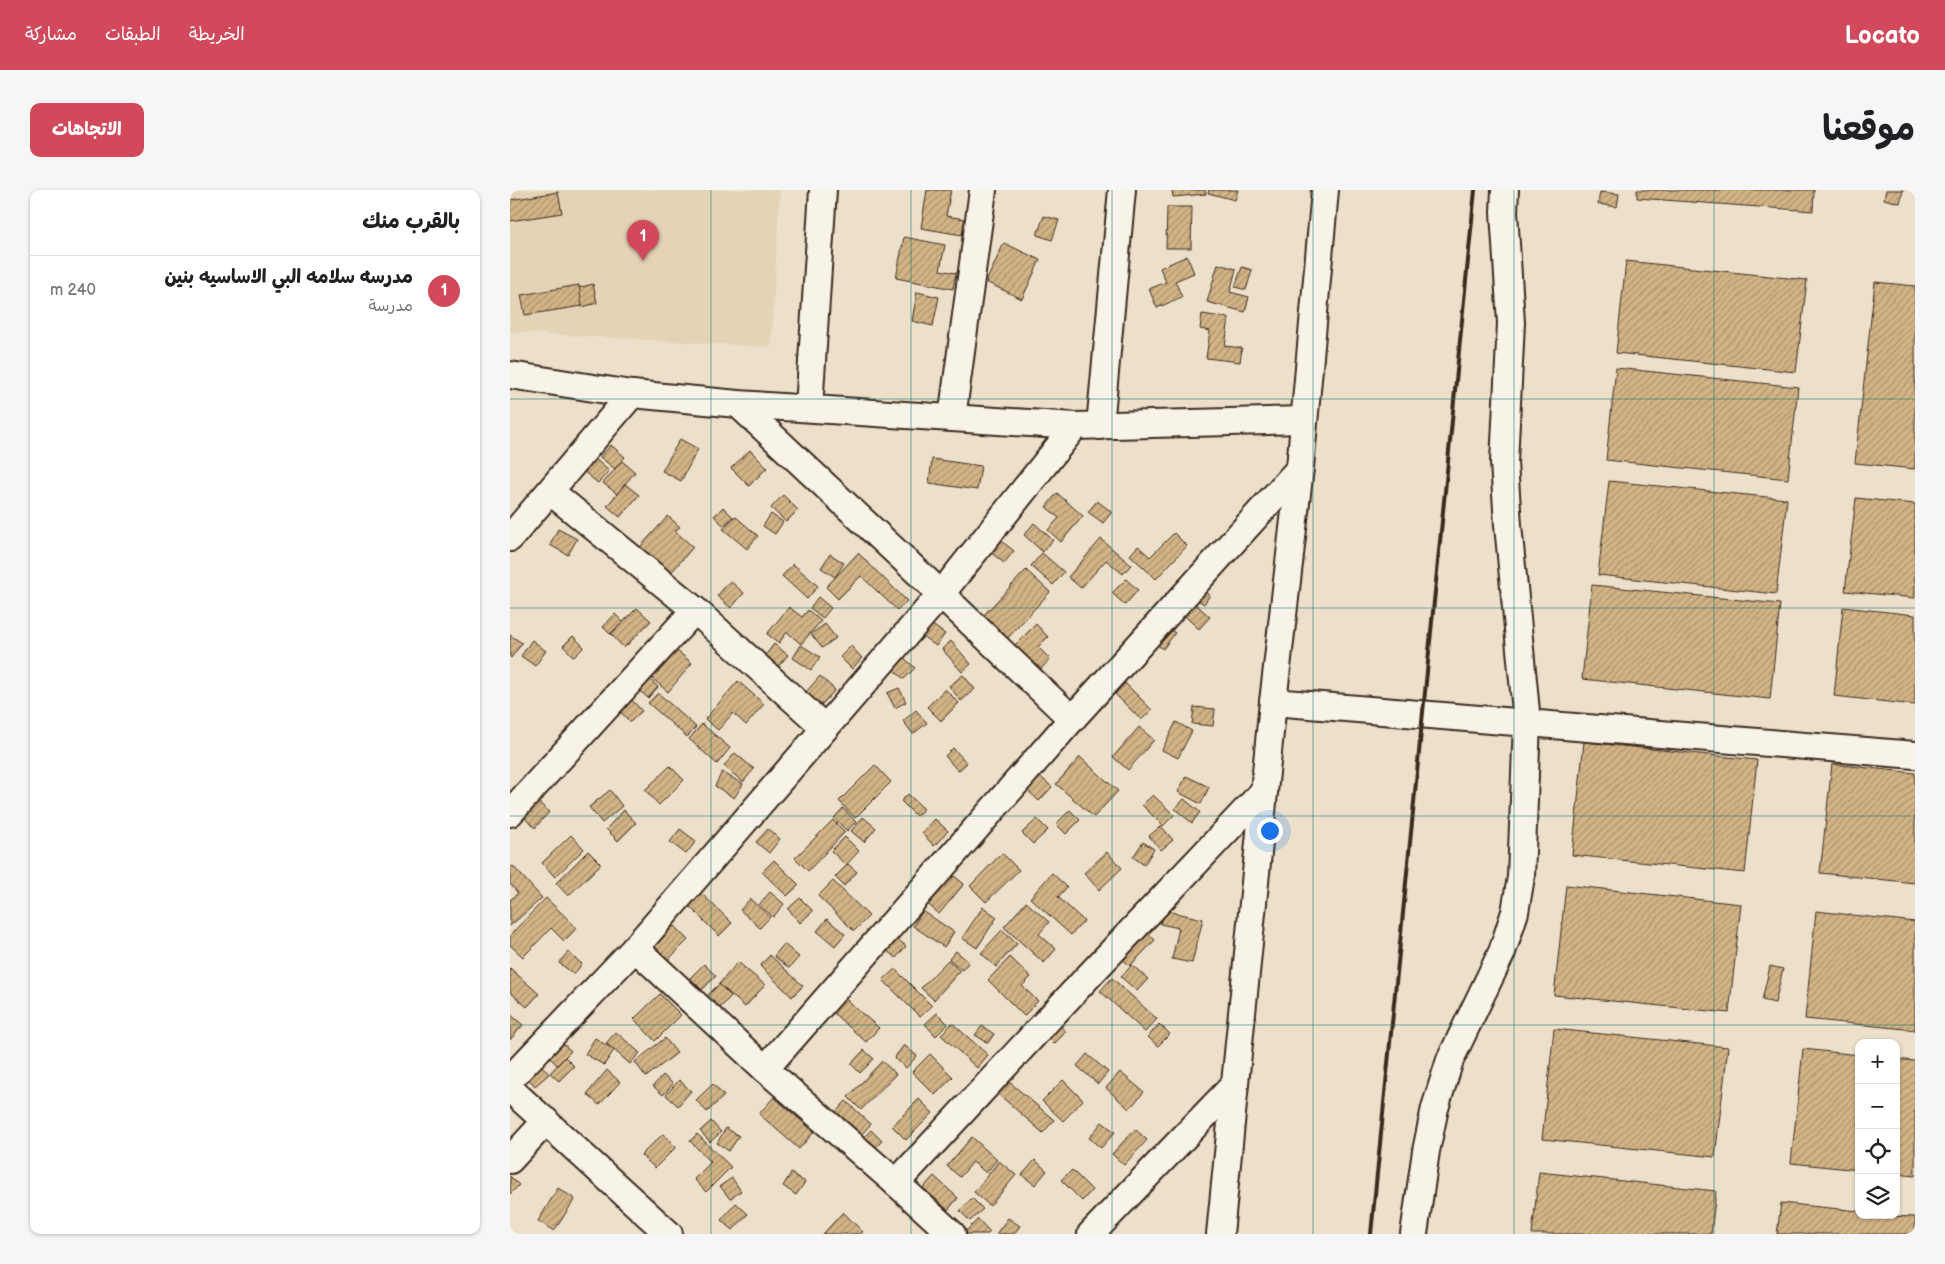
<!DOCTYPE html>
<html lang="ar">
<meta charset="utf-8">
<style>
:root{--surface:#fff;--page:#f6f6f6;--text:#202124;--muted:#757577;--line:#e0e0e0;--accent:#d1495b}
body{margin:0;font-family:"Balsamiq Sans","Playpen Sans Arabic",sans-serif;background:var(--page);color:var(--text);direction:rtl}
.controls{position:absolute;right:15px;bottom:15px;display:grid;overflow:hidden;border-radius:10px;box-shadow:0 1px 4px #0004}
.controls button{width:45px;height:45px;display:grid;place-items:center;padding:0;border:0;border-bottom:1px solid var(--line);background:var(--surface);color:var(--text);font:25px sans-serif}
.you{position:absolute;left:759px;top:640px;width:18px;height:18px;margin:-12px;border:4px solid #fff;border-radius:50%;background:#1a73e8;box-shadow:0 0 0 8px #1a73e833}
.badge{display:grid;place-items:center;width:32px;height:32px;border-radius:50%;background:var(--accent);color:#fff;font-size:16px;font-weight:700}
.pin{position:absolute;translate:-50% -41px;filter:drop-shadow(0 1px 2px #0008)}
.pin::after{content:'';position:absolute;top:26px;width:18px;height:15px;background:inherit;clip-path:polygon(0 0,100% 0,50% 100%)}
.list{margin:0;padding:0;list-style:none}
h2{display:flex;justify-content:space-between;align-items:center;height:65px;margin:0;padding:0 20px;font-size:21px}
h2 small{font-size:16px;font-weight:400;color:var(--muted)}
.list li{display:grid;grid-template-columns:32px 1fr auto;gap:15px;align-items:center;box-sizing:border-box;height:70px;padding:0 20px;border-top:1px solid var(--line)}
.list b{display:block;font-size:19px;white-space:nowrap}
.list p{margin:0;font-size:16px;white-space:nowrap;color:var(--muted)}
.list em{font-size:16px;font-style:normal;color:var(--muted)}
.icon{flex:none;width:28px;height:28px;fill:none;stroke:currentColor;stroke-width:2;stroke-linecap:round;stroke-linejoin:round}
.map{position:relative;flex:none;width:1405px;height:1044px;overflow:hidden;direction:ltr;border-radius:10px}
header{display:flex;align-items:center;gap:30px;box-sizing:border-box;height:70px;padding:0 25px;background:var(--accent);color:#fff}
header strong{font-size:24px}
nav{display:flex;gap:28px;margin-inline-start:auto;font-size:18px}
.intro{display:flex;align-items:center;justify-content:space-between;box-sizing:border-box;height:120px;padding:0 30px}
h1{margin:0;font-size:35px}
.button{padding:12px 22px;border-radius:10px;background:var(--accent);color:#fff;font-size:18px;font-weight:700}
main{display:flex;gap:30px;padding:0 30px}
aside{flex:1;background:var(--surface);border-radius:10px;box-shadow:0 1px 4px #0004}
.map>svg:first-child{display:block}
.built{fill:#e4d3b6}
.building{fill:url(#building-hatch);stroke:#3b2a1e}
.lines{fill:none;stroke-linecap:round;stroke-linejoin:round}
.minor-casing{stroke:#3b2a1e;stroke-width:30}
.minor{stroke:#f7f3e8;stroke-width:26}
.rail{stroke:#3b2a1e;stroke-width:4}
.grid{fill:none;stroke:#0f766e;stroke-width:1;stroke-opacity:0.55}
</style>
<header>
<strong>Locato</strong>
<nav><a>الخريطة</a><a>الطبقات</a><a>مشاركة</a></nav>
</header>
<div class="intro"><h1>موقعنا</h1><a class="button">الاتجاهات</a></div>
<main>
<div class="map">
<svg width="1405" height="1044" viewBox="0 0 1405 1044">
<defs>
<pattern id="building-hatch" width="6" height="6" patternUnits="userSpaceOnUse" patternTransform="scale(1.25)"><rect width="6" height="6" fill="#d3b486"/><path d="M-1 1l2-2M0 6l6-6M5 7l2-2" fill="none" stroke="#ac936d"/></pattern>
</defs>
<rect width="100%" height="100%" fill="#ece0cb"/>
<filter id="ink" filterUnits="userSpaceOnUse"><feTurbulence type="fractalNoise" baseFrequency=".02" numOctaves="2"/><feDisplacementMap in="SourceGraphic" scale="10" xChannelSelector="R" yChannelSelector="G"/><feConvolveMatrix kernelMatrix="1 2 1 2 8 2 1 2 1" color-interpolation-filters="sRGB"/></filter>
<g filter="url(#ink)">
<!-- built -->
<path class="built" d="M0,0H270L261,157L0,142Z"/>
<!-- building -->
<g class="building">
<path d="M417,0H441L436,26L455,29L452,45L411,38Z"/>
<path d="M662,0H695L696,4L663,7Z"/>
<path d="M699,0H728L725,10L698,3Z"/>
<path d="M1127,0H1304L1303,21L1127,8Z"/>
<path d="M1376,0H1393L1390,13L1374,9Z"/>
<path d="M48,2L52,23L0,31V10Z"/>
<path d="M1090,2L1109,4L1107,17L1088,14Z"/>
<path d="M657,17H682L681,58H656Z"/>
<path d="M534,26L549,30L542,50L527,45Z"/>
<path d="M394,47L435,55L430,80L446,83L443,99L386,88Z"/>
<path d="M494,53L530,70L512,109L476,92Z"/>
<path d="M677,66L684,83L665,91L672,107L647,118L639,99L656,92L650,78Z"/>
<path d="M1116,71L1297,90L1286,182L1106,163Z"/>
<path d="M708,74L726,79L720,102L739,107L735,122L697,112Z"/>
<path d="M732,77L742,80L736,100L725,97Z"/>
<path d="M1365,92L1405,96V279L1345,273Z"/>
<path d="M83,94L87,113L72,117L68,98Z"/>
<path d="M69,95L72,116L15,125L11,105Z"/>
<path d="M407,102L429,107L423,136L402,131Z"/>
<path d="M692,124L719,128L715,156L732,158L730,172L696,168L700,141L690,139Z"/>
<path d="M1106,178L1288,197L1278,289L1096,270Z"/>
<path d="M170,249L188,259L171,291L152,281Z"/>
<path d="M101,255L115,267L105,279L90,267Z"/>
<path d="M240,260L257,278L239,296L221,278Z"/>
<path d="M84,268L99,281L88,293L73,281Z"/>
<path d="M422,269L471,276L467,300L419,293Z"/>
<path d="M112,271L125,282L107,304L93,293Z"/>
<path d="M1099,291L1277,309L1266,404L1088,385Z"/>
<path d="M115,294L129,305L110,327L97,316Z"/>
<path d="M547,303L573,326L551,352L538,340L549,328L536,317Z"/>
<path d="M273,305L288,320L276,332L261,318Z"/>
<path d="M1346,308L1405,314V408L1335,401Z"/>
<path d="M587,311L602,322L593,333L578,322Z"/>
<path d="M213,317L223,327L214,336L204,326Z"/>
<path d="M261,324L273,332L265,344L253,336Z"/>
<path d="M158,326L170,337L165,341L183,357L160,384L130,357Z"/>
<path d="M225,326L248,346L237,359L213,339Z"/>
<path d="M524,333L543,350L533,362L514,345Z"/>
<path d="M48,339L67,349L58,365L40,355Z"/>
<path d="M664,343L677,356L646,389L620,365L628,356L640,367Z"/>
<path d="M489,349L504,361L494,373L479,361Z"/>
<path d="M591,349L621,375L613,384L596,370L571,398L558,387Z"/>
<path d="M348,363L397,411L387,420L351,386L328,409L316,397Z"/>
<path d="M532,363L554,382L543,395L521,376Z"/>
<path d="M320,364L334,373L325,387L311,378Z"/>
<path d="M283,374L308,396L297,409L272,386Z"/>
<path d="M516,380L540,402L494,452L470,429Z"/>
<path d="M616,389L628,400L615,415L602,403Z"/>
<path d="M220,391L234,403L221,418L207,406Z"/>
<path d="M685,394L700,405L694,414L679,404Z"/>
<path d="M1082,395L1270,414L1260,509L1072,489Z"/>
<path d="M308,407L321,418L313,428L300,418Z"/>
<path d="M679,408L700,427L689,439L668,420Z"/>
<path d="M279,417L292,427L298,420L311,431L291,454L277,442L269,453L257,444Z"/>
<path d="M1333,417L1405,425V515L1324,506Z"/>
<path d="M127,418L141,431L114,458L101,444Z"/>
<path d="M105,424L113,432L100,444L93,437Z"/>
<path d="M315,434L326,448L312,458L301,444Z"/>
<path d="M421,434L435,444L426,456L412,446Z"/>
<path d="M526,434L538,447L528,457L540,469L530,480L505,455Z"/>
<path d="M653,435L665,443L653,459L642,451Z"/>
<path d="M0,445L12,453L1,468L0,467Z"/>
<path d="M63,446L74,457L64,467L53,456Z"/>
<path d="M22,450L36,461L25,476L11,466Z"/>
<path d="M441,451L461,474L452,482L432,459Z"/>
<path d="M264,454L278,465L267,478L254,467Z"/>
<path d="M291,455L310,467L301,480L283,468Z"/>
<path d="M161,456L182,473L158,502L137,484Z"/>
<path d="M341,456L352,468L342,479L330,467Z"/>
<path d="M391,465L405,478L394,489L380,477Z"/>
<path d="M134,484L148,497L138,508L123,495Z"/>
<path d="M453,485L465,499L451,511L439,496Z"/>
<path d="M310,486L325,500L305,522L290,509Z"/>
<path d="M228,491L254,514L236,535L223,523L208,540L195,529Z"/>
<path d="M615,493L642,520L631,530L605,504Z"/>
<path d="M389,498L396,512L385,518L377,503Z"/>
<path d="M435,499L449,513L431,531L417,517Z"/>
<path d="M148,503L186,537L177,547L138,513Z"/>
<path d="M121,509L132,521L120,532L109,520Z"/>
<path d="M684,517L705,519L703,536L682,534Z"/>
<path d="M406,520L417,533L403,544L393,531Z"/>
<path d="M666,532L682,541L668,568L652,560Z"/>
<path d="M192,534L220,558L207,574L179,549Z"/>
<path d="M629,537L644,550L618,580L603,567Z"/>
<path d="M1074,552L1247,570L1235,683L1062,665Z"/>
<path d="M443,558L457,573L448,581L435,566Z"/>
<path d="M225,563L244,579L233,592L214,576Z"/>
<path d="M570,567L608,601L584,627L546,594Z"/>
<path d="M1322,574L1405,583V693L1310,683Z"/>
<path d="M365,575L381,592L345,628L329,611Z"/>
<path d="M160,576L174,590L149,615L135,600Z"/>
<path d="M212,582L233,594L224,608L205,596Z"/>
<path d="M526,583L542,597L529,611L513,596Z"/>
<path d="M676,586L699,597L691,614L668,602Z"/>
<path d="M100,600L112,616L92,633L79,617Z"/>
<path d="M398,604L414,619L406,626L391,611Z"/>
<path d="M643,605L664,625L653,636L632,615Z"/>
<path d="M24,608L39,622L25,638L10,624Z"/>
<path d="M674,609L690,622L682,633L665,619Z"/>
<path d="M333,618L346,632L337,641L324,628Z"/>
<path d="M114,620L126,633L108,651L96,639Z"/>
<path d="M560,620L570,630L556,644L546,634Z"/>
<path d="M353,627L366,638L354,652L341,641Z"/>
<path d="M425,629L438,641L424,656L412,643Z"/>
<path d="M527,629L538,640L523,654L512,643Z"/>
<path d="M323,630L335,642L298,681L285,668Z"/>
<path d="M651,636L663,650L651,660L639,646Z"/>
<path d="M170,639L186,651L176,664L160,652Z"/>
<path d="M258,639L270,649L259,663L246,652Z"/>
<path d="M61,645L74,659L45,687L32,673Z"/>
<path d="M335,647L349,661L336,675L321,661Z"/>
<path d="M633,652L644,659L634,675L623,667Z"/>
<path d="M78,661L91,674L58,706L46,693Z"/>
<path d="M597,662L612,678L589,700L574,683Z"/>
<path d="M492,663L509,680L476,712L460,696Z"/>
<path d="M264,670L289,695L277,706L252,682Z"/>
<path d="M338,674L347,682L334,696L325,687Z"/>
<path d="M3,676L32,708L0,736V710L8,703L0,694V678Z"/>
<path d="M437,680L454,694L429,724L412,709Z"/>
<path d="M542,683L557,697L548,707L574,731L561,745L520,708Z"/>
<path d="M323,691L359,726L344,741L308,706Z"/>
<path d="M1056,695L1231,714L1219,823L1044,805Z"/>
<path d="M187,699L222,733L209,746L174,711Z"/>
<path d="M260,702L274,714L263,727L249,715Z"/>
<path d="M36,708L67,738L54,751L41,738L13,767L0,755V745Z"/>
<path d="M290,708L303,721L290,733L278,719Z"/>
<path d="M240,709L260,727L250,738L230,720Z"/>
<path d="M516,712L539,732L529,744L546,759L534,773L494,737Z"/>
<path d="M473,717L487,727L467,758L452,748Z"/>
<path d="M653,720L693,729L682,773L662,769L669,738L650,734Z"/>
<path d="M413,721L444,742L434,757L403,736Z"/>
<path d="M1306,721L1405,732V840L1295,829Z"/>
<path d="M317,729L335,744L325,756L307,741Z"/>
<path d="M159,731L178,750L158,770L138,751Z"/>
<path d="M632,738L645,750L620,776L607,764Z"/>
<path d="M492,740L507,754L486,777L471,763Z"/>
<path d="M382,745L396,756L386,768L373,758Z"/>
<path d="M274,754L289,767L279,778L264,766Z"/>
<path d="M446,761L459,772L452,780L439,769Z"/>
<path d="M58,762L72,774L64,784L49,773Z"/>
<path d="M260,765L293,796L282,807L250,776Z"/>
<path d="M500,767L521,787L512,796L528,811L514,826L478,790Z"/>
<path d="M438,770L450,781L424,810L411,798Z"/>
<path d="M228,772L255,795L235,817L209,794Z"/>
<path d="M194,774L206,786L192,800L180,788Z"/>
<path d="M622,775L638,789L627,801L611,787Z"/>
<path d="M1260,776L1273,779L1265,813L1252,810Z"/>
<path d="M0,778L29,804L17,817L0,802Z"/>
<path d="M385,779L422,816L410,827L373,790Z"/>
<path d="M602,788L647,829L635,842L590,801Z"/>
<path d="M209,794L221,806L209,819L196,807Z"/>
<path d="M150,804L171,825L145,851L124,829Z"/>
<path d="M332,806L369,838L356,852L320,820Z"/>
<path d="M427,823L438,834L426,846L415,834Z"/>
<path d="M0,824L13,835L0,850Z"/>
<path d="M546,831L556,842L544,854L534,844Z"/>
<path d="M442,833L478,865L467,878L431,845Z"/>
<path d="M649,834L660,844L648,856L638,847Z"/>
<path d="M472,836L484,844L478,853L465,845Z"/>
<path d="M1044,839L1218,857L1205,967L1032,949Z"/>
<path d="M106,842L130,863L120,874L96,853Z"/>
<path d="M46,847L61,861L47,875L33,861Z"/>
<path d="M85,848L104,860L94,875L75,864Z"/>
<path d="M155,848L167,863L136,887L125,872Z"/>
<path d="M394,855L407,866L396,878L384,868Z"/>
<path d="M1293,859L1349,865V980L1281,973Z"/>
<path d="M354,860L364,869L350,883L341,874Z"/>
<path d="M420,864L443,887L425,905L402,882Z"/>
<path d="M577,864L598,882L588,894L567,876Z"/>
<path d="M55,867L64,876L49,891L40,883Z"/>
<path d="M26,869L39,884L25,896L12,882Z"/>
<path d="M1386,869L1405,871V986L1386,984Z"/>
<path d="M372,871L386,884L351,920L338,907Z"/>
<path d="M97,880L110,892L89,915L77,904Z"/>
<path d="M610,882L634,902L619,919L596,898Z"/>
<path d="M153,885L163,894L153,905L143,896Z"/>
<path d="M169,890L181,901L168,916L156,905Z"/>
<path d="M497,890L544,930L533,943L486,902Z"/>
<path d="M553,890L573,910L553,931L532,911Z"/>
<path d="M203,894L214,906L197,922L186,910Z"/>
<path d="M264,907L304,942L289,959L249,924Z"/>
<path d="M409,909L423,923L396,950L382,936Z"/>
<path d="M336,911L361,934L350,946L324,924Z"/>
<path d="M201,931L211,942L200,952L190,941Z"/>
<path d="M592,932L605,942L591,958L579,948Z"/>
<path d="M216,938L229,946L219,961L207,953Z"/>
<path d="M625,939L637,950L614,975L602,964Z"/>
<path d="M361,940L372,951L364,959L353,948Z"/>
<path d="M153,944L166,957L145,978L131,965Z"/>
<path d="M187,944L221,977L196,1002L184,989L201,972L180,951Z"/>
<path d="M462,947L487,970L476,983L463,972L450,987L437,976Z"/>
<path d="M525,970L537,981L525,995L512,985Z"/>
<path d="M489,971L506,985L480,1016L464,1002Z"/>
<path d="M562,980L582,1000L572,1011L551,990Z"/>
<path d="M1029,982L1206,1001L1201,1044H1022Z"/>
<path d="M281,983L295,992L286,1005L273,996Z"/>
<path d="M0,986L9,995L0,1004Z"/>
<path d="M424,986L448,1008L438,1020L413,998Z"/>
<path d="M222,988L231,1001L220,1009L210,996Z"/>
<path d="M48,998L65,1009L44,1041L28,1031Z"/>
<path d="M462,1008L473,1019L460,1031L450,1021Z"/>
<path d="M226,1013L238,1024L223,1040L211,1030Z"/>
<path d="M1271,1013L1349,1021V1025L1405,1027V1044H1267Z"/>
<path d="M333,1022L353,1042L350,1044H313Z"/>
<path d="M498,1028L510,1036L504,1044H486Z"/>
<path d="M468,1029L480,1042L478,1044H457L455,1042Z"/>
</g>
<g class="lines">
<!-- minor casing -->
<g class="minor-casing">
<g id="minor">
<path d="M0,185L122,204L228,214L565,236L794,230"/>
<path d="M228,214L431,404L562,529"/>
<path d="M299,218L313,0"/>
<path d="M442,228L473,0"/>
<path d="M590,236L612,0"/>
<path d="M41,302L185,420L315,538"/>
<path d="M0,348L122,204"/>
<path d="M763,512L1405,565"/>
<path d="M0,623L185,420"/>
<path d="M125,758L255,879L386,993L442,1044"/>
<path d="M255,879L562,529L790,278"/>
<path d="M0,889L125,758L431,404L565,236"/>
<path d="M0,899L159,1044"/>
<path d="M0,970L36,931"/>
<path d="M386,993L573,792L754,601"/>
<path d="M581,1044L725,894"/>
<path d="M710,1044L763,512L790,278L815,0"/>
<path d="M904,1044L916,961L925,918L940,870L992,762L1005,722L1011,687L1017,532L998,335L994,272L1001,133L994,22L995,0"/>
</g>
</g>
<!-- minor -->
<use href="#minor" class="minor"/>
<!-- rail -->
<path class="rail" d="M861,1044L965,0"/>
</g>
</g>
<!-- grid -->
<path class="grid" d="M201,0V1044M401,0V1044M602,0V1044M803,0V1044M1004,0V1044M1204,0V1044M0,209H1405M0,418H1405M0,626H1405M0,835H1405"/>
</svg>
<div class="controls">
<button>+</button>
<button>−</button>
<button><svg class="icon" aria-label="locate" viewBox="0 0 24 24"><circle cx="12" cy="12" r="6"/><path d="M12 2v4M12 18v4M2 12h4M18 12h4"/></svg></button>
<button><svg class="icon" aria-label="layers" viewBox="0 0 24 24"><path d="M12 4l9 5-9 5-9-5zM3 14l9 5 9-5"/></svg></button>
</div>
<div class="you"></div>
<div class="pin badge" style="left:133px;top:71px">1</div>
</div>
<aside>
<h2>بالقرب منك<small></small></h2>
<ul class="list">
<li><span class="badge">1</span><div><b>مدرسه سلامه البي الاساسيه بنين</b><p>مدرسة</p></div><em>240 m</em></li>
</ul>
</aside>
</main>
